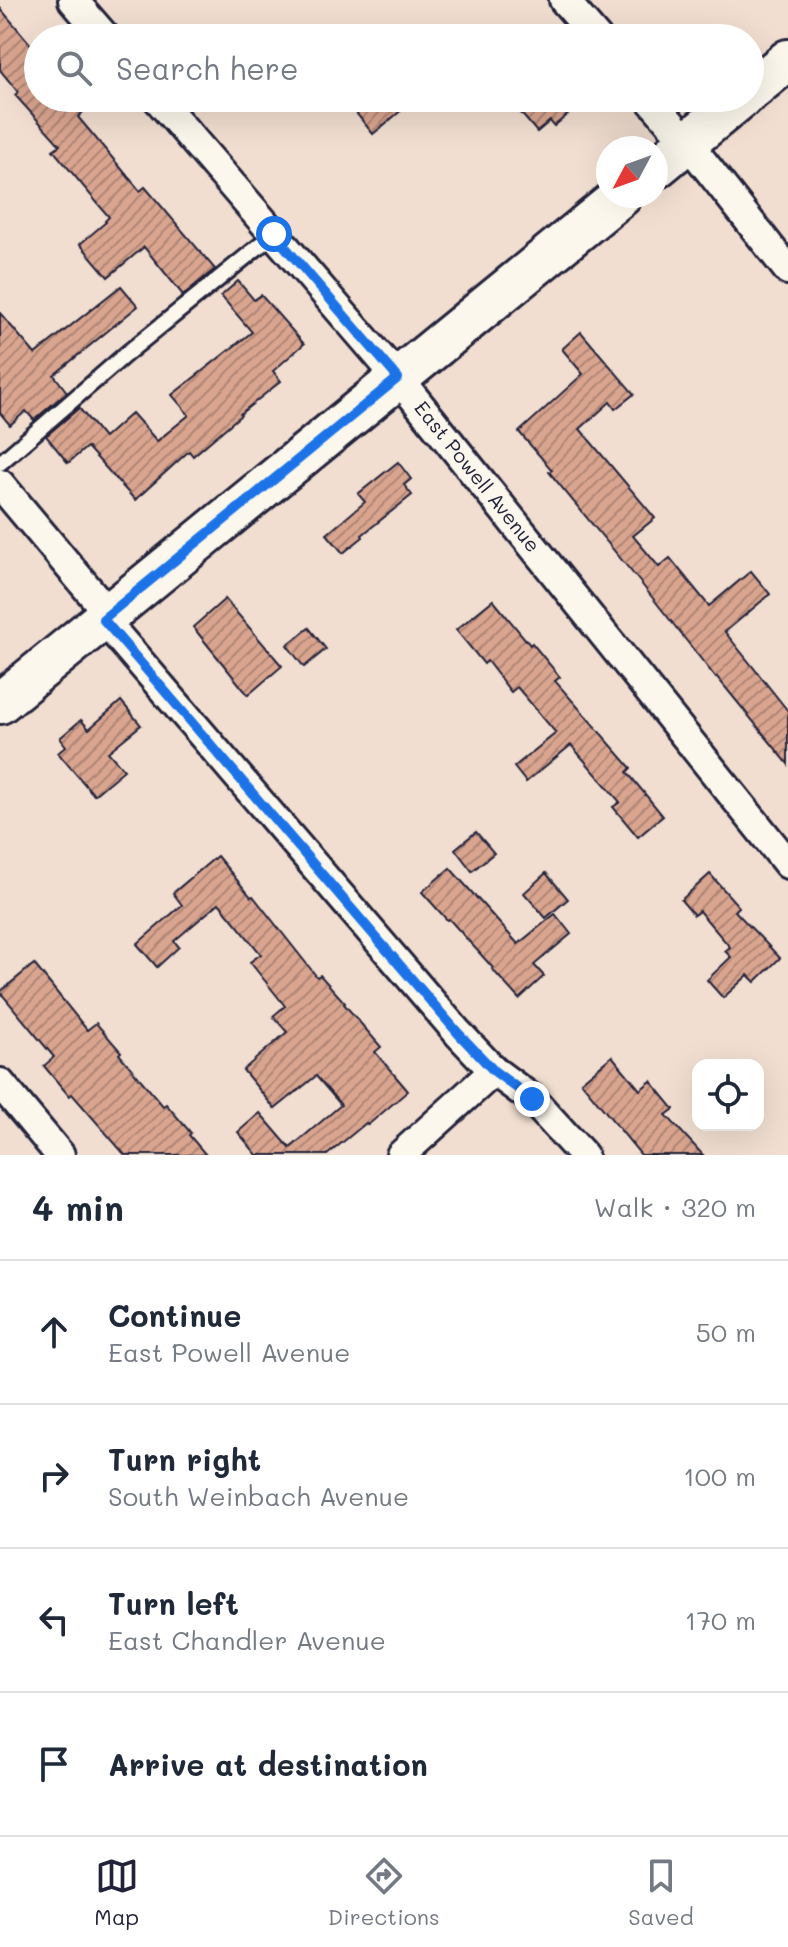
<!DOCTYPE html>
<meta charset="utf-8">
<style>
:root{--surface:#fff;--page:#f2f2f3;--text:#1f2937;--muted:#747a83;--line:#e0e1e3;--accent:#22223b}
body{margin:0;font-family:Mali,sans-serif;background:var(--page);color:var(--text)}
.controls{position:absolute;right:24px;bottom:24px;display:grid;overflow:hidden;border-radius:16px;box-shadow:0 8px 32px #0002}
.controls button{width:72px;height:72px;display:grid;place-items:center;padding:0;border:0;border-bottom:2px solid var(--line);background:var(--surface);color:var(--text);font:40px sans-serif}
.compass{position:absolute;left:596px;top:136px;width:72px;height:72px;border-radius:50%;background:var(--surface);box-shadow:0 8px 32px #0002;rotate:229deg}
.stop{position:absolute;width:24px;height:24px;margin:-18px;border:6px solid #1a73e8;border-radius:50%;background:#fff}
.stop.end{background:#1a73e8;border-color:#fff;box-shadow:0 2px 8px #0008}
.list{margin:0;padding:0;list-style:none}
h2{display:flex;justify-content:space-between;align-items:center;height:104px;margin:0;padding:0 32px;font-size:34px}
h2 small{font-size:26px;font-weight:400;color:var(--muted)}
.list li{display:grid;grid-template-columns:52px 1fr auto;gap:24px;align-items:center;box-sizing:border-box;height:144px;padding:0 32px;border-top:2px solid var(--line)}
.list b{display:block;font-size:30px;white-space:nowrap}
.list p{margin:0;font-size:26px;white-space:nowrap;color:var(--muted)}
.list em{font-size:26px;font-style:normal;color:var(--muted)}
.icon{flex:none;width:44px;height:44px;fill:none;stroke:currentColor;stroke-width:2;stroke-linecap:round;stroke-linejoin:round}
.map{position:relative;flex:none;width:788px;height:1155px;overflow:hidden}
.search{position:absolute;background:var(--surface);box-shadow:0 8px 32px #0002;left:24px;right:24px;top:24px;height:88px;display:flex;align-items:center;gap:20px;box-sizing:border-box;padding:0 28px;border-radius:44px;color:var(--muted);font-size:30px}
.sheet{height:680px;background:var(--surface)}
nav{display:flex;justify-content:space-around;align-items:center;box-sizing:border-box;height:112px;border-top:2px solid var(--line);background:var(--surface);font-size:22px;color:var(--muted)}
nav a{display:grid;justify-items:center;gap:4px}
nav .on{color:var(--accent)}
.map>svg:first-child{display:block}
.building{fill:url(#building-hatch);stroke:#22223b;stroke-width:2}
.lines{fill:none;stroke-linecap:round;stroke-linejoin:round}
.lane-casing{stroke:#22223b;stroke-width:20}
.street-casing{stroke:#22223b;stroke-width:34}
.secondary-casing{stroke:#22223b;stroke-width:46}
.lane{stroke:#fbf7ec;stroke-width:14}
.street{stroke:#fbf7ec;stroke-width:28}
.secondary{stroke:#fbf7ec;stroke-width:40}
.route{stroke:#1a73e8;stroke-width:10}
.labels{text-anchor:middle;stroke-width:6;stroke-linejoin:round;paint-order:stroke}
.street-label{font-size:20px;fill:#22223b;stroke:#fbf7ec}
</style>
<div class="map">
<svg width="788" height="1155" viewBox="0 0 788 1155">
<defs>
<pattern id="building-hatch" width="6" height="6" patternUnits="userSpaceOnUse" patternTransform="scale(2)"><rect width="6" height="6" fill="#daa58f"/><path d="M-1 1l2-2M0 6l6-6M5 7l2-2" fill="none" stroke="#b08676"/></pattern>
</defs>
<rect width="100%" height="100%" fill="#f1ded0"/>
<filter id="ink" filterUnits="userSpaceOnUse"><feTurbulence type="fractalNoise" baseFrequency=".0125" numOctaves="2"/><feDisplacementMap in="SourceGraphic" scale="16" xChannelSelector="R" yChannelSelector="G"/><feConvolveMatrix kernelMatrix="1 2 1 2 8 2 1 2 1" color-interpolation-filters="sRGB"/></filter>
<g filter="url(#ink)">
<!-- building -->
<g class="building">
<path d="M0,8L38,53V98H70L83,112L78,117L140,191L145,187L215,269L183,295L144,247L108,277L80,244L106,222L105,221L109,217L53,150L60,145L15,95L18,92L0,70Z"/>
<path d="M364,98H416L373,134L352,108Z"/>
<path d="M508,98H588L554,126L550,121L537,132Z"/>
<path d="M238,281L254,300L261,295L304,344L273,371L281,381L240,414L241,415L193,456L189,451L135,500L87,447L68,463L46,436L79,408L104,438L132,413L157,441L189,415L172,395L252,332L221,296Z"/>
<path d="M121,286L138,306L54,375L67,392L34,420L26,411L10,425L0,413V313L35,354Z"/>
<path d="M581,332L634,394L615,409L610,402L580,429L655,518L633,536L659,567L670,558L709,606L751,571L770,594L725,632L788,711V764L717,677L716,678L640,582L549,472L552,470L519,432L583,374L562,349Z"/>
<path d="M398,462L411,479L404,485L412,495L362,535L363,537L343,553L327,534L365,502L358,494Z"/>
<path d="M225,599L282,666L248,695L193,627Z"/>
<path d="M493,600L530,645L532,643L560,677L555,681L631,768L627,772L663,816L638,837L613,807L620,802L571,745L526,782L514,767L556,733L517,687L511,692L487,661L484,664L456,630Z"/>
<path d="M309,628L326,649L304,667L287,645Z"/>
<path d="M121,701L141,725L108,752L124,770L94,795L58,753L66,746L60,738L81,720L89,729Z"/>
<path d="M476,832L494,853L472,871L455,849Z"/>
<path d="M217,856L251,897L253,896L317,977L320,975L345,1003L344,1004L381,1047L375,1052L408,1091L368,1125L366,1123L327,1155H257L238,1132L260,1113L290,1148L341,1105L316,1076L275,1109L243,1070L287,1032L273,1016L285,1006L250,962L261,954L219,903L174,941L179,947L157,967L137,944L182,905L173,893Z"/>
<path d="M450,868L518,944L555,914L571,934L534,965L544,976L519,999L492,969L493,968L449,919L447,920L422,892Z"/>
<path d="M546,873L568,899L546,918L524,893Z"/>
<path d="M710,874L739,907L735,911L780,958L755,982L748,975L723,998L707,980L731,957L725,951L730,947L699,911L694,915L681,900Z"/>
<path d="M34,964L87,1030L96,1023L121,1052L119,1054L163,1106L166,1104L191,1133L189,1135L206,1155H125L72,1094L69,1096L44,1066L54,1057L0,992Z"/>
<path d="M612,1056L640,1090L651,1081L674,1109L666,1115L703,1155H641L581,1082Z"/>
</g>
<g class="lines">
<!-- lane casing -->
<g class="lane-casing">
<path id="lane" d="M0,463L126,354L274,234"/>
</g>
<!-- street casing -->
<g class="street-casing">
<g id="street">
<path d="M73,0L106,38"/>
<path d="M564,0L597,38"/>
<path id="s1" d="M157,98L398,378L788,864"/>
<path d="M649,98L687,142L788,270"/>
<path d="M0,484L109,614"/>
<path d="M103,619L458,1033L494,1071L532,1099L583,1155"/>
<path d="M0,1083L60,1155"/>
<path d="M401,1155L494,1071"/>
</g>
</g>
<!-- secondary casing -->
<g class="secondary-casing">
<g id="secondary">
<path d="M750,91L788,60"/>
<path d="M656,168L741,98"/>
<path d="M0,703L621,196"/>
</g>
</g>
<!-- lane -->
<use href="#lane" class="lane"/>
<!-- street -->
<use href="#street" class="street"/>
<!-- secondary -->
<use href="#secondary" class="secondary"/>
</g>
</g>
<g class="lines" filter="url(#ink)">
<!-- route -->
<path class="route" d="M274,234L398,378L103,619L458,1033L494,1071L532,1099"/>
</g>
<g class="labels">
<!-- street labels -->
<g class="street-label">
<text dy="7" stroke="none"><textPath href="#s1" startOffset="496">East Powell Avenue</textPath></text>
</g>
</g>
</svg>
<div class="controls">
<button><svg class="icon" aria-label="locate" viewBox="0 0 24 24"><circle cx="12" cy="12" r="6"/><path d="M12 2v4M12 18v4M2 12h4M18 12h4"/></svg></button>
</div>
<svg class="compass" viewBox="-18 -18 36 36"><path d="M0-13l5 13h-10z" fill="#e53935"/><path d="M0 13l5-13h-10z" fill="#747a83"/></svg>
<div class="stop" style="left:274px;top:234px"></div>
<div class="stop end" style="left:532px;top:1099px"></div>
<div class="search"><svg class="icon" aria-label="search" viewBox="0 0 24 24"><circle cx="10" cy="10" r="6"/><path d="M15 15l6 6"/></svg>Search here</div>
</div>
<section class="sheet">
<h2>4 min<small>Walk · 320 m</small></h2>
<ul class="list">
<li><svg class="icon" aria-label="ahead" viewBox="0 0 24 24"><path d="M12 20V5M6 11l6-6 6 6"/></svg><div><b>Continue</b><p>East Powell Avenue</p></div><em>50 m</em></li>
<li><svg class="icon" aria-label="right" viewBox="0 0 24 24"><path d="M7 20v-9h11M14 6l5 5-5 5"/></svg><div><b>Turn right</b><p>South Weinbach Avenue</p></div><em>100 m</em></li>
<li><svg class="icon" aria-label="left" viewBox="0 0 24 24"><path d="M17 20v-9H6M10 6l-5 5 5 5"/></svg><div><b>Turn left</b><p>East Chandler Avenue</p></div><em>170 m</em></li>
<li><svg class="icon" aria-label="arrive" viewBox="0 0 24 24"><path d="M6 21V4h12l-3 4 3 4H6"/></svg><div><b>Arrive at destination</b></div></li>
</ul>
</section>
<nav>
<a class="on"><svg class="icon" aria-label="map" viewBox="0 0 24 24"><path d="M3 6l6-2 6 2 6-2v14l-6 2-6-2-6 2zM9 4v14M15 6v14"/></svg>Map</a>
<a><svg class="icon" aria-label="directions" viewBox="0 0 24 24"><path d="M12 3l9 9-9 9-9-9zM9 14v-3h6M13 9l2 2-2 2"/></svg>Directions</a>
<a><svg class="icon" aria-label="saved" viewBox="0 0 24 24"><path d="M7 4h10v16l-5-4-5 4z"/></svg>Saved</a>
</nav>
